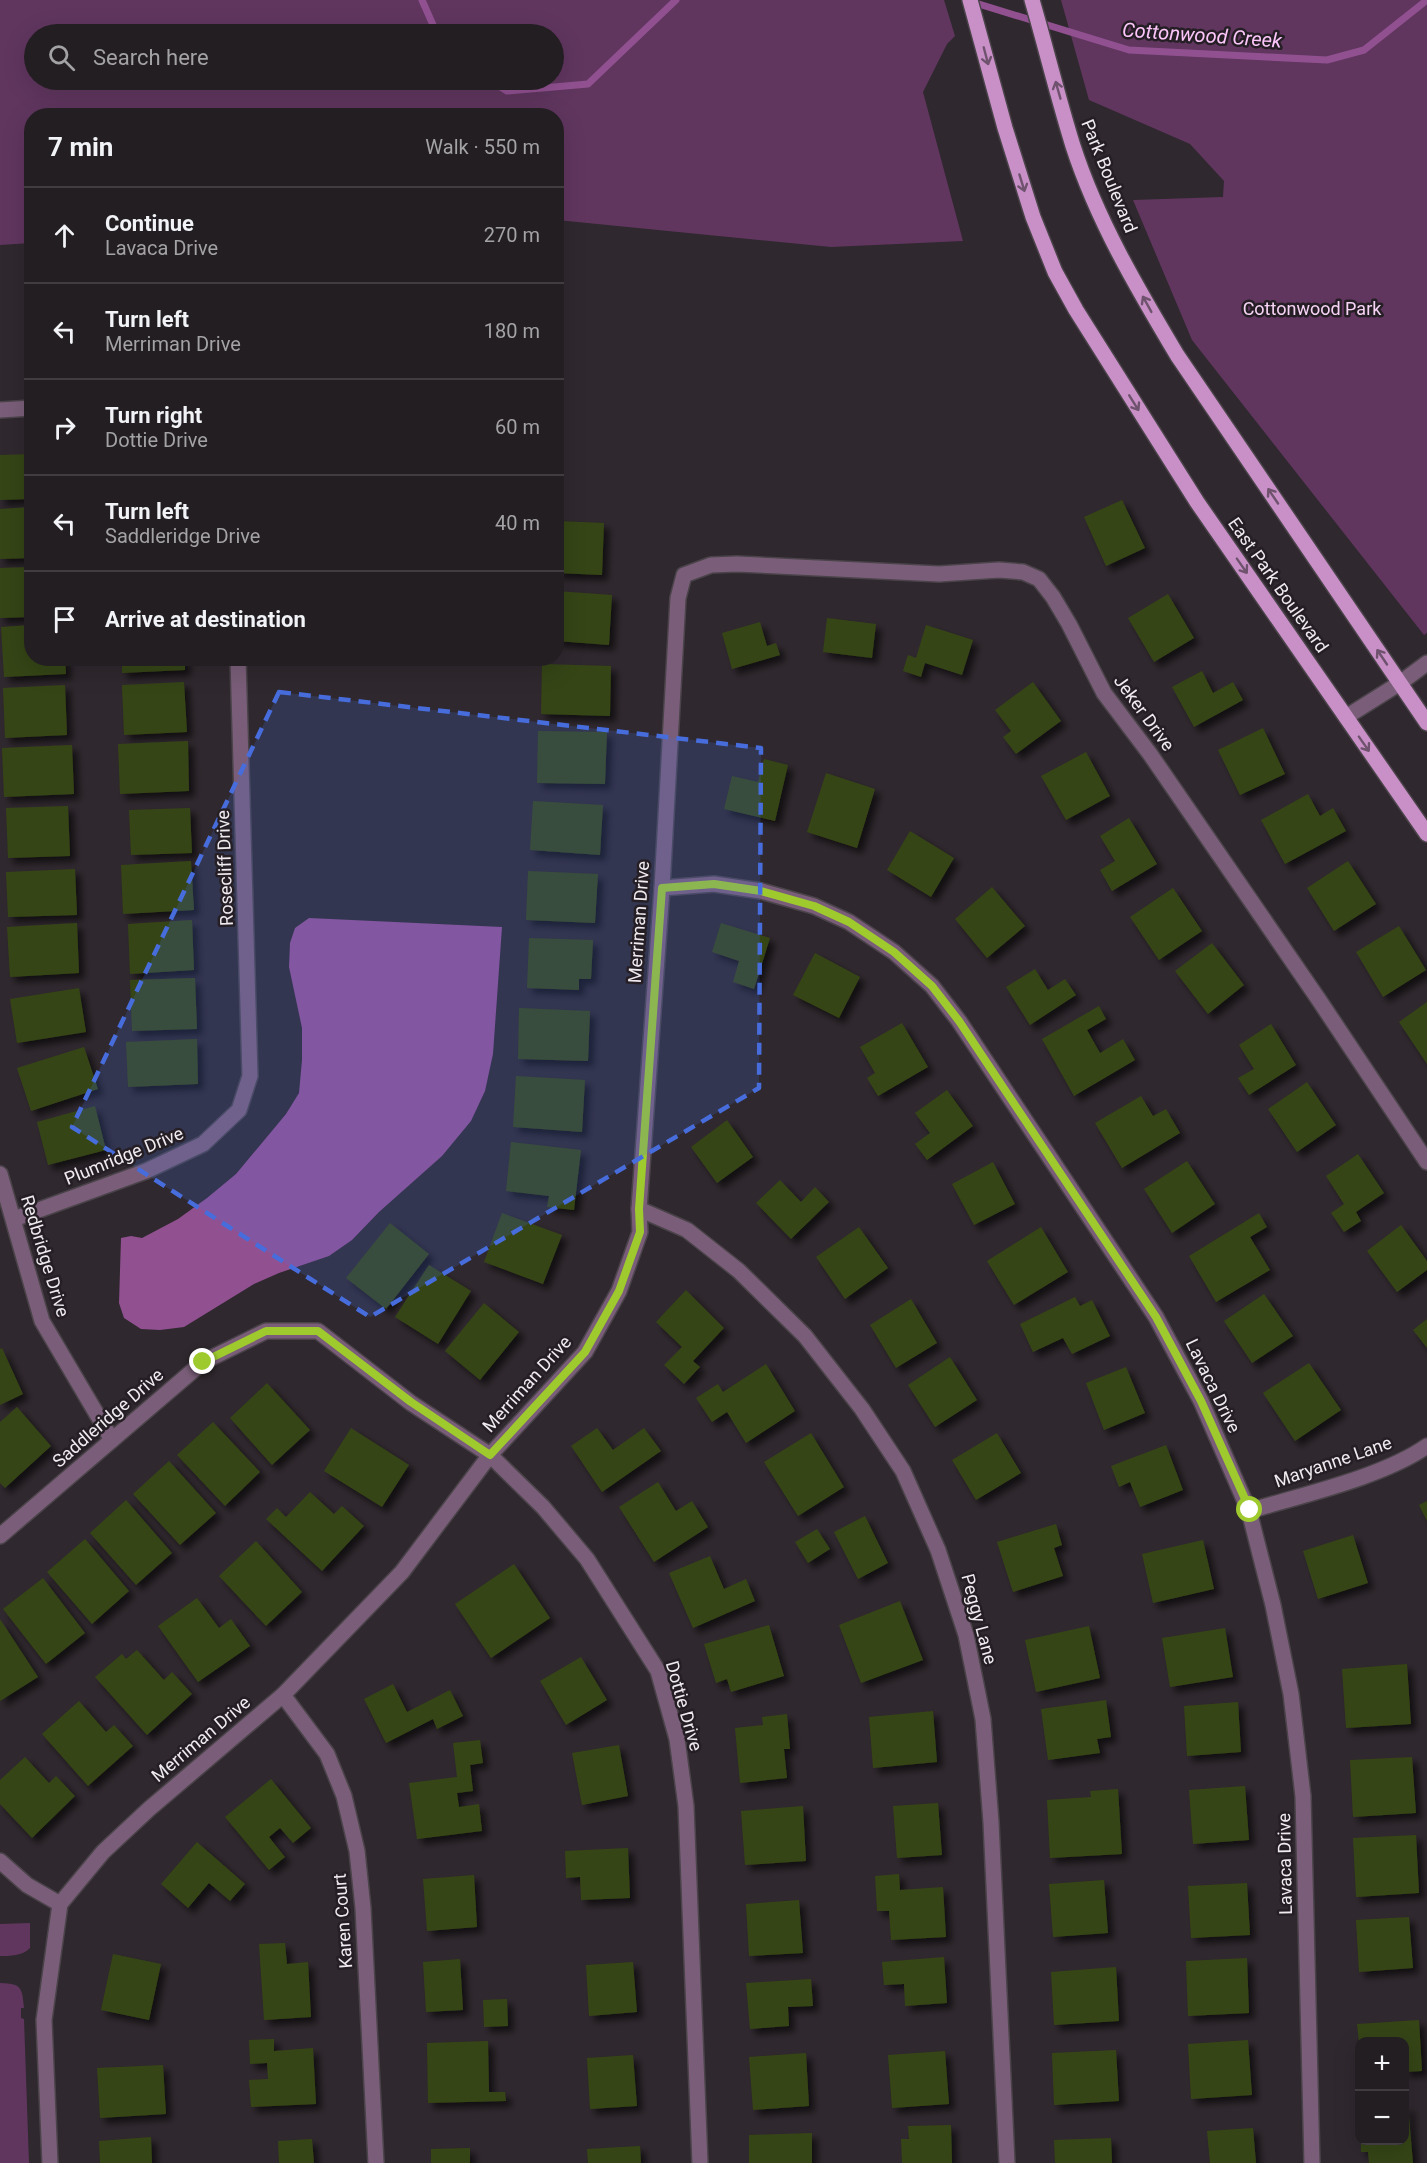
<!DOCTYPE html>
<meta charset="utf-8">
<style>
:root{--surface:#231e22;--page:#2f2b2f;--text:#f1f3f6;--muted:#a3a2a5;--line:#403c40}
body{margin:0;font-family:Roboto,sans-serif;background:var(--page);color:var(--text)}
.controls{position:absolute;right:18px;bottom:18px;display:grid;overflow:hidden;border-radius:12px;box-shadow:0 6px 24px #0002}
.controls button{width:54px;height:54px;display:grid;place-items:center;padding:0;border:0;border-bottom:2px solid var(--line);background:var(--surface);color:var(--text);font:30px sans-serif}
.stop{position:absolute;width:18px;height:18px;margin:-14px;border:4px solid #9eca2e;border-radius:50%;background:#fff}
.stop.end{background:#9eca2e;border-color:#fff;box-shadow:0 2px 6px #0008}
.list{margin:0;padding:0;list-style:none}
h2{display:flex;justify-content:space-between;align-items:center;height:78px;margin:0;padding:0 24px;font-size:26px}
h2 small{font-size:20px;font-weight:400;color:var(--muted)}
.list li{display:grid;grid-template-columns:39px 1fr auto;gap:18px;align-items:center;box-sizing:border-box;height:96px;padding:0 24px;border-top:2px solid var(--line)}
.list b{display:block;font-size:22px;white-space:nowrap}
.list p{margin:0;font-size:20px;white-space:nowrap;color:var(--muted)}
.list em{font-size:20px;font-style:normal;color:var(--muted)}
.icon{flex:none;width:33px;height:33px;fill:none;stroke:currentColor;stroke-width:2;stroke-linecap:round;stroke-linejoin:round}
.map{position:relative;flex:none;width:1427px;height:2163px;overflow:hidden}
.search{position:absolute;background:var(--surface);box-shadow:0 6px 24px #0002;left:24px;top:24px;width:540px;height:66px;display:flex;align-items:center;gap:15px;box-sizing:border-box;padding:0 21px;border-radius:33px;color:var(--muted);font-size:22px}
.panel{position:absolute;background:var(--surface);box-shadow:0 6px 24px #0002;left:24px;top:108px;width:540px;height:558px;border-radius:24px}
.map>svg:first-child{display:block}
.green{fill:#60365f;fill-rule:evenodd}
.water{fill:#915191}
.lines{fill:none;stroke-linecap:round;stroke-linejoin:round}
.stream{stroke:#915191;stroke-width:7}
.building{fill:#364515;filter:url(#shadow)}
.minor-casing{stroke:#4a4349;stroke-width:18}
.major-casing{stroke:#4a4349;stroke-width:18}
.minor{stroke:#7a5e79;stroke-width:15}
.major{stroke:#c990c8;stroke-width:15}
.oneway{stroke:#6f526e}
.route{stroke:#9eca2e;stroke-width:8}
.marked{fill:#476ddd;fill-opacity:0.2;stroke:#476ddd;stroke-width:4.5;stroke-dasharray:12 8;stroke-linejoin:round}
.labels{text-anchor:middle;stroke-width:5;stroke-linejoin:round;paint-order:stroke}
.street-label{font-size:18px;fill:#efebef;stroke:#251f25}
.park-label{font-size:18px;fill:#f7d3f5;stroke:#251f25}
.water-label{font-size:20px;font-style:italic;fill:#fcc6fa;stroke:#251f25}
</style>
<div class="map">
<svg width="1427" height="2163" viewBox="0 0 1427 2163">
<defs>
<filter id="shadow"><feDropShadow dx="5.5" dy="5.5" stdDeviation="3" flood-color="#0009"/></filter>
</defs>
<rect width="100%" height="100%" fill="#2f282e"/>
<!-- green -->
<g class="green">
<path d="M0,0H944L955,36L947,44L923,92L963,241L831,247L557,220L556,116H32L31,243L0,245ZM34,34H554V80H34Z"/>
<path d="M1061,0H1427V633L1424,635L1192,340L1133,200L1223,197L1224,181L1190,144L1089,100Z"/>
<path d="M30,1923V1948C22,1956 10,1956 0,1956V1924Z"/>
<path d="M0,1983C21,1984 22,1986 24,2008H21V2018L24,2019L29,2163H0Z"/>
</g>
<!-- water -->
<path class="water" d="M309,918L502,927L493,1054L485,1091L471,1121L442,1156L379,1212L352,1240L329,1256L279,1273L254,1284L184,1327L160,1330L141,1329L124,1318L119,1303L121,1238L131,1236L142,1238L178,1219L207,1198L236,1174L286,1114L299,1093L302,1060V1028L289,967L290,943L295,928Z"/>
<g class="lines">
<!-- stream -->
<g class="stream">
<path d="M422,0L437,34"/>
<path d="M972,2L1129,50L1327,60L1364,50L1427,0"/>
<path d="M490,80L507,91L588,84L676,0"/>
</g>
</g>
<!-- building -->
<g class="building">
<path d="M32,454V499L0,500V455Z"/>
<path d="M1122,500L1145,548L1106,566L1084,517Z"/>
<path d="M32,507V558L0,559V509Z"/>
<path d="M556,521L604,523L602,575L556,573Z"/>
<path d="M32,567V617L0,618V568Z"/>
<path d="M556,591L612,595L609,645L556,641Z"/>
<path d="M1168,594L1194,638L1154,662L1128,618Z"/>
<path d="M827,618L876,624L872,658L823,652Z"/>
<path d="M760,622L767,646L776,643L780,655L732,669L722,633Z"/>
<path d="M32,625V658H65L66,674L4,677L1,627Z"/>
<path d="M926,625L973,640L962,675L925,663L921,677L903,671L908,655L916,658Z"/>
<path d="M122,658H185V670L122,673Z"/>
<path d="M542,664L611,666L610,716L541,714Z"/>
<path d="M1202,671L1213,693L1233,682L1243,700L1194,727L1172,687Z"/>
<path d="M184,682L187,732L124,735L122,685Z"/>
<path d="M1033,682L1061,721L1016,754L1003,737L1011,731L995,710Z"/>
<path d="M65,685L67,735L5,738L3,688Z"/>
<path d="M1263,728L1285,774L1240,795L1218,750Z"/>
<path d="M538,731L607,732L605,784L537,783Z"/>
<path d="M188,741L189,791L120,794L118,744Z"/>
<path d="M72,745L74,794L4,797L2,748Z"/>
<path d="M1086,752L1110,796L1066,820L1041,776Z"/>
<path d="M764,759L788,765L775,821L724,809L732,776L758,782Z"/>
<path d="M826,773L875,789L857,848L807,832Z"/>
<path d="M1308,794L1320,816L1333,808L1346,831L1285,864L1261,820Z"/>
<path d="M533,801L603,805L600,855L530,850Z"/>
<path d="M68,806L70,856L8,858L6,808Z"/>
<path d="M190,808L192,853L131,855L129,810Z"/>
<path d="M1129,818L1157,864L1112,891L1100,870L1115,861L1100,836Z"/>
<path d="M910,831L954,858L931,897L887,870Z"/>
<path d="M191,861L194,910L123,914L121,865Z"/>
<path d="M1348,861L1376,904L1334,931L1307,888Z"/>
<path d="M75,869L77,915L8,917L6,872Z"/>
<path d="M528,871L598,874L595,923L526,920Z"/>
<path d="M992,887L1025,926L987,958L955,919Z"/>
<path d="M1173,888L1202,931L1159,960L1130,917Z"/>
<path d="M192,920L194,970L130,974L128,924Z"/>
<path d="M77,923L79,973L10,977L7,927Z"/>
<path d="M721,923L770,938L754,989L733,982L739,961L712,952Z"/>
<path d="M1399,926L1426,970L1383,997L1356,952Z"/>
<path d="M529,938L593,940L591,979H579V990L527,988Z"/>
<path d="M1212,943L1244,985L1208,1014L1175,971Z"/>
<path d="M815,953L860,977L839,1018L793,995Z"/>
<path d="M1035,969L1048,990L1065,979L1076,995L1030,1025L1006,987Z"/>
<path d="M195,978L197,1029L132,1031L130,980Z"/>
<path d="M79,988L86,1032L17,1043L10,999Z"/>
<path d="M1427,1002V1064L1399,1022Z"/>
<path d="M1099,1006L1106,1019L1087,1030L1100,1053L1123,1039L1135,1060L1074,1096L1042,1039Z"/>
<path d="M519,1008L590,1011L588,1061L518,1059Z"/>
<path d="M902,1023L928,1067L878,1096L867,1078L875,1073L860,1047Z"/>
<path d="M1271,1024L1296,1065L1249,1095L1238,1078L1254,1069L1239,1045Z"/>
<path d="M197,1039L198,1084L128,1087L126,1042Z"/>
<path d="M84,1047L98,1089L31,1111L17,1068Z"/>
<path d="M516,1076L585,1080L582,1132L513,1127Z"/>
<path d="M1307,1082L1336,1125L1297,1152L1268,1109Z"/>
<path d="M947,1090L973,1126L927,1160L915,1144L930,1133L915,1113Z"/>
<path d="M1141,1096L1153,1116L1166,1109L1180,1133L1122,1168L1095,1123Z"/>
<path d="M95,1106L106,1150L48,1165L37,1122Z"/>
<path d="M727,1120L753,1157L717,1183L691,1147Z"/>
<path d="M511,1142L581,1150L574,1210L547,1207L549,1196L506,1191Z"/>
<path d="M1358,1154L1384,1193L1356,1212L1361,1221L1344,1232L1331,1213L1344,1204L1326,1176Z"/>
<path d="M1187,1161L1215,1204L1172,1233L1144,1189Z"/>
<path d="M993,1162L1015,1204L974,1225L952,1184Z"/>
<path d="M780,1180L801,1202L815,1187L829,1202L791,1239L756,1203Z"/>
<path d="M502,1213L562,1235L543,1284L484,1262Z"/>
<path d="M1259,1213L1267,1227L1250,1237L1270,1270L1216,1302L1189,1256Z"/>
<path d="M390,1223L429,1254L386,1309L346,1278Z"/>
<path d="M1401,1225L1427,1261V1270L1397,1292L1367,1251Z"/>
<path d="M859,1227L888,1268L845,1299L816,1257Z"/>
<path d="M1041,1227L1068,1272L1014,1305L987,1261Z"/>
<path d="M429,1265L471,1291L438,1344L395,1317Z"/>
<path d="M686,1290L724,1328L693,1361L700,1367L684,1384L664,1365L682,1347L656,1322Z"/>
<path d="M1264,1294L1293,1336L1252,1363L1224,1321Z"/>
<path d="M1075,1297L1080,1306L1092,1300L1110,1336L1072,1354L1063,1338L1033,1352L1020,1324Z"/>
<path d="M911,1299L937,1343L896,1368L870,1325Z"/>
<path d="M484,1303L519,1332L480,1380L445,1351Z"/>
<path d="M1427,1319V1348L1413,1330Z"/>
<path d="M2,1348L23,1394L0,1405V1349Z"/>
<path d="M950,1357L977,1400L935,1427L908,1385Z"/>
<path d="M1309,1363L1341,1410L1295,1441L1263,1393Z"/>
<path d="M766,1364L795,1411L746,1443L727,1412L712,1422L696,1398L718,1384L723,1392Z"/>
<path d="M1126,1367L1145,1413L1104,1430L1086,1383Z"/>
<path d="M267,1383L310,1430L272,1465L230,1418Z"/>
<path d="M17,1407L51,1446L5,1488L0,1483V1422Z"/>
<path d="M213,1422L260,1472L225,1506L177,1455Z"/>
<path d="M351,1428L409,1465L382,1507L324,1471Z"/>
<path d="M597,1428L613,1450L644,1428L661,1451L602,1492L571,1446Z"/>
<path d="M811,1433L844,1487L798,1516L764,1462Z"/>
<path d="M997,1433L1021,1473L976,1500L952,1460Z"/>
<path d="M1166,1445L1183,1490L1140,1507L1130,1482L1119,1487L1111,1466Z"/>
<path d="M169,1461L216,1513L180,1545L133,1494Z"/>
<path d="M658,1482L676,1511L692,1501L708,1527L654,1562L619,1507Z"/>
<path d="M310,1492L334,1514L342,1506L364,1526L322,1571L266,1519L277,1508L286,1517Z"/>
<path d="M126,1500L172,1553L136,1585L90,1533Z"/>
<path d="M1427,1501V1521L1419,1505Z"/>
<path d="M865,1516L888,1563L858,1579L834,1532Z"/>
<path d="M1056,1524L1062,1545L1054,1548L1063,1576L1013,1592L997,1542Z"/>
<path d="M817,1529L830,1549L808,1563L795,1542Z"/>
<path d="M1353,1535L1368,1583L1318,1599L1303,1551Z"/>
<path d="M85,1539L129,1591L92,1624L47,1572Z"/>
<path d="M1203,1540L1214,1589L1153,1603L1142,1554Z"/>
<path d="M256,1541L302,1592L266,1626L219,1576Z"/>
<path d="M710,1556L724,1589L746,1579L755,1601L693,1628L669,1573Z"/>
<path d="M514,1564L550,1618L491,1658L455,1604Z"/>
<path d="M43,1578L85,1633L46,1664L3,1609Z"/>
<path d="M197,1598L219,1628L231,1619L250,1646L198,1682L158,1626Z"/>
<path d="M900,1601L923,1660L861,1683L839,1625Z"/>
<path d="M0,1619L38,1677L0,1701Z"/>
<path d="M769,1625L784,1676L731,1692L727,1679L716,1683L704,1644Z"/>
<path d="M1089,1626L1100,1678L1036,1692L1025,1640Z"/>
<path d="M1225,1628L1233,1677L1170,1687L1162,1638Z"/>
<path d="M137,1650L164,1680L172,1672L192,1694L147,1735L95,1677L122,1654L126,1659Z"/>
<path d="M581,1657L607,1700L566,1725L540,1681Z"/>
<path d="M1407,1664L1411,1724L1346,1728L1342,1669Z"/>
<path d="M393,1684L407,1712L450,1690L463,1716L437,1729L433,1719L386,1743L364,1699Z"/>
<path d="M1106,1700L1111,1737L1097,1739L1100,1753L1048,1760L1041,1709Z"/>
<path d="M79,1701L106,1732L114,1725L133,1746L88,1786L42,1734Z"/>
<path d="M1238,1702L1241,1752L1187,1756L1184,1706Z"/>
<path d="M933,1711L937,1762L873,1768L869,1717Z"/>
<path d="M787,1714L790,1749H784L787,1778L740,1783L735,1728L763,1725L762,1717Z"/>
<path d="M480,1740L483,1763L470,1765L473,1791L457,1793L459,1807L479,1804L482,1831L417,1839L409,1783L457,1777L453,1743Z"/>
<path d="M619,1745L628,1796L582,1805L572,1753Z"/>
<path d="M25,1757L49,1783L56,1776L75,1796L32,1838L0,1804V1780Z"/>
<path d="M1412,1757L1416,1813L1353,1817L1350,1760Z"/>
<path d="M271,1779L311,1828L293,1843L280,1828L269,1837L285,1857L269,1870L225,1817Z"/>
<path d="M1245,1786L1249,1840L1193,1844L1189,1790Z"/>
<path d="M1118,1789L1122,1854L1050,1858L1047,1800L1091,1797L1090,1791Z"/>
<path d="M938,1803L942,1855L897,1858L893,1806Z"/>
<path d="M803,1806L806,1861L745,1865L741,1811Z"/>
<path d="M1416,1835L1419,1893L1356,1897L1353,1838Z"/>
<path d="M197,1842L245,1884L230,1901L209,1883L188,1908L161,1884Z"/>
<path d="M628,1848L630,1898L581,1900L580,1877L566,1878L565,1851Z"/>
<path d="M899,1874L900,1890L943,1887L946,1937L891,1940L889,1911H877L875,1876Z"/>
<path d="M474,1875L477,1927L427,1931L423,1879Z"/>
<path d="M1104,1880L1108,1933L1053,1937L1049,1884Z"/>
<path d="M1247,1883L1250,1935L1191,1938L1188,1886Z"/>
<path d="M799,1900L803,1953L749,1956L746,1904Z"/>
<path d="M1409,1917L1413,1968L1359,1972L1356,1920Z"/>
<path d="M285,1943L287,1964L308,1962L311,2017L264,2020L259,1944Z"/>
<path d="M113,1954L161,1964L149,2020L101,2010Z"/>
<path d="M944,1957L947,2003L905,2006L904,1984L884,1985L882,1962Z"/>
<path d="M1247,1958L1249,2013L1188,2016L1186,1961Z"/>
<path d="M460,1959L463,2010L426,2012L423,1962Z"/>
<path d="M633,1962L637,2012L589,2016L586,1965Z"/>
<path d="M1116,1967L1119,2021L1054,2025L1051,1972Z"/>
<path d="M811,1979L813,2006L788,2007L789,2026L750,2029L746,1983Z"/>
<path d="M507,1999L508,2026L484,2027L483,2000Z"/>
<path d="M1419,2020L1422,2071L1404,2072V2042H1359L1357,2024Z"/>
<path d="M274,2039V2051L313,2048L316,2104L251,2107L249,2080L268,2079L267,2063L250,2064L249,2040Z"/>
<path d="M1248,2040L1252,2095L1191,2099L1188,2044Z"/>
<path d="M488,2041L489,2092H505L506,2101L428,2103L427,2043Z"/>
<path d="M1116,2050L1119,2101L1054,2105L1052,2053Z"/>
<path d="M945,2051L949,2104L892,2108L888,2055Z"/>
<path d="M806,2053L809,2106L753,2110L749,2057Z"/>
<path d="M633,2055L637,2106L590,2109L587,2058Z"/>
<path d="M163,2065L166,2114L100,2118L97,2068Z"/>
<path d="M1404,2106H1408L1413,2163H1369L1368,2152H1361V2140H1404Z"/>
<path d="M951,2125L952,2163H902L901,2139H909L908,2126Z"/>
<path d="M1253,2128L1256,2163H1210L1207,2131Z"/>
<path d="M812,2133V2163H749V2135Z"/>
<path d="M151,2137L152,2163H100L99,2141Z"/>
<path d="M1111,2138L1112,2163H1055L1054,2140Z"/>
<path d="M312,2139L314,2163H279L278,2141Z"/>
<path d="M640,2146L641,2163H588L587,2149Z"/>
<path d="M470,2148V2163H431V2149Z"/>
</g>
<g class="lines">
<!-- minor casing -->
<g class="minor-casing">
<g id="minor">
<path d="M0,410L32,408"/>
<path d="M1346,717L1400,683L1427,663"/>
<path d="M662,888L714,884L761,891L814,906L849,922L894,952L932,986L959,1021L1156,1317L1201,1401L1249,1511L1273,1605L1291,1694L1303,1796L1312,2163"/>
<path d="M0,1174L42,1321L112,1440"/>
<path d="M639,1209L687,1230L739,1271L805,1336L862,1409L903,1471L938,1550L966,1635L983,1719L991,1822L1007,2163"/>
<path d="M14,1219L146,1171L203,1144L239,1110L250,1076L238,658"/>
<path d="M1249,1511C1302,1495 1383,1477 1427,1446"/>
<path d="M0,1536L203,1362L266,1331H318L411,1403L490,1455L543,1507L587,1559L658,1671L677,1739L686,1806L700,2163"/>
<path d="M283,1695L327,1754L344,1796L357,1851L363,1908L376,2163"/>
<path d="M0,1861L27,1885L60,1904"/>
<path d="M50,2163L44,2020L60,1904L103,1852L149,1809L283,1695L402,1572L490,1455L585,1352L619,1291L640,1232L639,1209L662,888L678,598L684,575L711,565L737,564L939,574L999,570L1023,572L1039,579L1053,597L1069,624L1104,693L1150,754L1319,1000L1427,1162"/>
</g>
</g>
<!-- major casing -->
<g class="major-casing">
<g id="major">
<path d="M970,0L1005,128L1033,217L1055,272L1076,310L1197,502L1427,834"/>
<path d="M1032,0C1046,48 1058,98 1073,146C1097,220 1137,288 1177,355L1427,723"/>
</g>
</g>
<!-- minor -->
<use href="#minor" class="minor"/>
<!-- major -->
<use href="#major" class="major"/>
</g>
<!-- one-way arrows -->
<defs><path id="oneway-shaft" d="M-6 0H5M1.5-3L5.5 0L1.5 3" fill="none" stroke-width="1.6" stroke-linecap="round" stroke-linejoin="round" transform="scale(1.5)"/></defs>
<g class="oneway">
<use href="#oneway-shaft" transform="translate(986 56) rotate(75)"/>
<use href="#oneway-shaft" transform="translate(1058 90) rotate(-106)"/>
<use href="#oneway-shaft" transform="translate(1022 183) rotate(73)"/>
<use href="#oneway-shaft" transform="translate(1147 304) rotate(-119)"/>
<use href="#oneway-shaft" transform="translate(1134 403) rotate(58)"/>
<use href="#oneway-shaft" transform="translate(1273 496) rotate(-124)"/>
<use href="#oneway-shaft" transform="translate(1242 566) rotate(55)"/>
<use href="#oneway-shaft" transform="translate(1382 657) rotate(-124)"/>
<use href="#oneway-shaft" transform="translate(1364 744) rotate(55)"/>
</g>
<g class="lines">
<!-- route -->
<path class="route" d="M203,1362L266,1331H318L411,1402L490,1455L585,1352L619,1291L640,1232L639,1209L662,888L714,884L761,891L814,906L849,922L894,952L932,986L959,1021L1156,1317L1201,1401L1250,1510"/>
</g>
<!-- marked area -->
<path class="marked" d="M279,692L761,748L759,1088L370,1317L72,1127Z"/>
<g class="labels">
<!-- street labels -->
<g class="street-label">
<text transform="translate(1109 176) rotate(68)" y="6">Park Boulevard</text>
<text transform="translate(1278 585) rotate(55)" y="6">East Park Boulevard</text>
<text transform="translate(1144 713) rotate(54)" y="6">Jeker Drive</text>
<text transform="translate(225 868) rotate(-92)" y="6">Rosecliff Drive</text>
<text transform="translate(639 922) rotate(-86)" y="6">Merriman Drive</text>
<text transform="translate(124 1156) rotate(-22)" y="6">Plumridge Drive</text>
<text transform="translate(45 1256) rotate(73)" y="6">Redbridge Drive</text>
<text transform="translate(527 1384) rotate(-48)" y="6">Merriman Drive</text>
<text transform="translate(1213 1386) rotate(64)" y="6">Lavaca Drive</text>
<text transform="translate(108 1418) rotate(-41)" y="6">Saddleridge Drive</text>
<text transform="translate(1333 1462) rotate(-19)" y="6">Maryanne Lane</text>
<text transform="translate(979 1619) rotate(75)" y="6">Peggy Lane</text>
<text transform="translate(684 1706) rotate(74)" y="6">Dottie Drive</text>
<text transform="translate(201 1739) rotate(-40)" y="6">Merriman Drive</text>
<text transform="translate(1285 1864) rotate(-91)" y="6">Lavaca Drive</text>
<text transform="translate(343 1921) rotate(-94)" y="6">Karen Court</text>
</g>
<!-- park labels -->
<g class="park-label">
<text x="1312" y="315">Cottonwood Park</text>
</g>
<!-- water labels -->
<g class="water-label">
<text transform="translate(1202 35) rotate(4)" y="7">Cottonwood Creek</text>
</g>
</g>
</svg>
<div class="controls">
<button>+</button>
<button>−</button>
</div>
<div class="stop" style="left:1250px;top:1510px"></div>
<div class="stop end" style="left:203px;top:1362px"></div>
<div class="search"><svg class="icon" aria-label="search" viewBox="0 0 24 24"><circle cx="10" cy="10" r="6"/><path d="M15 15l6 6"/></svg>Search here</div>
<section class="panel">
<h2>7 min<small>Walk · 550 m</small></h2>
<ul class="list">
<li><svg class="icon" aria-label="ahead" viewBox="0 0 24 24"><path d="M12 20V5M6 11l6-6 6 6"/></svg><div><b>Continue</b><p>Lavaca Drive</p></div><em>270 m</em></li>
<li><svg class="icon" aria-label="left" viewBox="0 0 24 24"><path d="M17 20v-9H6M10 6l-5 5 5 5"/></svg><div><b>Turn left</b><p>Merriman Drive</p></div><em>180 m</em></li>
<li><svg class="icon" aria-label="right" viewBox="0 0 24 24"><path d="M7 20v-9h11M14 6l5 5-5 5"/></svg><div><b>Turn right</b><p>Dottie Drive</p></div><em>60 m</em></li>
<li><svg class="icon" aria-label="left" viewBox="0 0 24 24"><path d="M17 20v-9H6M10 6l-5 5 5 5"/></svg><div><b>Turn left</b><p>Saddleridge Drive</p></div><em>40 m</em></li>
<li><svg class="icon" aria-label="arrive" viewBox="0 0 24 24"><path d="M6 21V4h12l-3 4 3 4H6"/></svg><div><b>Arrive at destination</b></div></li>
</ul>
</section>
</div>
